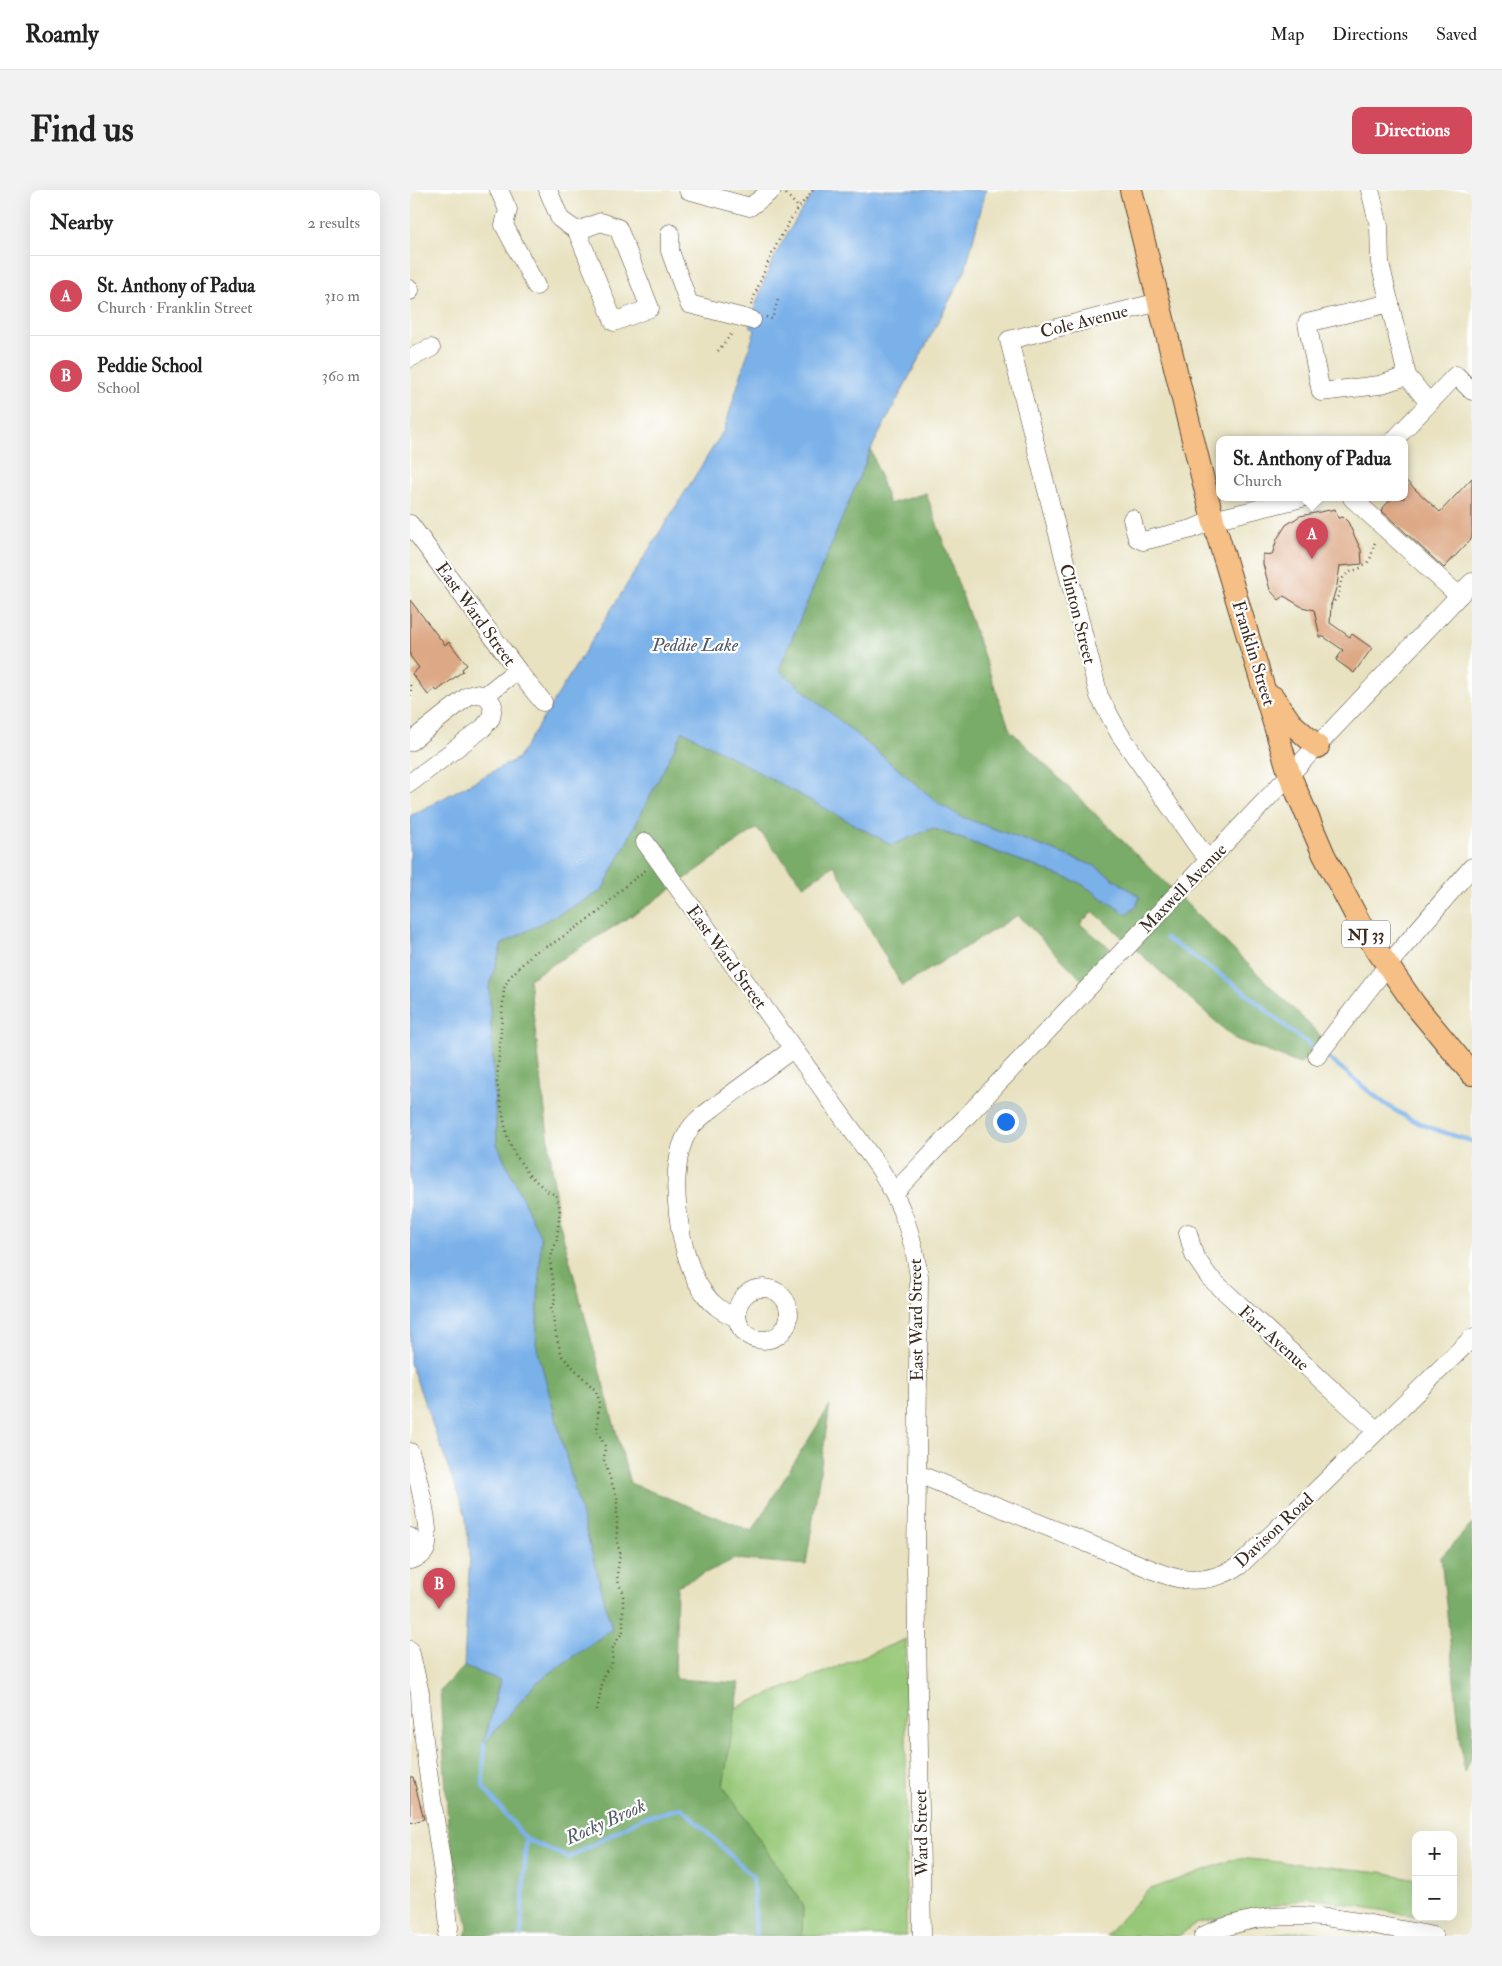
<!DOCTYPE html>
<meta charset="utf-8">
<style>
:root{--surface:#fff;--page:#f2f2f2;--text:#222;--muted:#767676;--line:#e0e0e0;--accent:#d1495b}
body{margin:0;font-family:"IM FELL Double Pica",serif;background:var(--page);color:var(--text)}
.controls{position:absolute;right:15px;bottom:15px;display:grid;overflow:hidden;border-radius:10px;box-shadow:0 5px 20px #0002}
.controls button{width:45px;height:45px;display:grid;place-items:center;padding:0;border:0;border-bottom:1px solid var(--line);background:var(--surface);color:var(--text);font:25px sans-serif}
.you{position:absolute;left:595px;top:931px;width:18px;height:18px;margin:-12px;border:4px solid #fff;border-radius:50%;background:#1a73e8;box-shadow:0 0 0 8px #1a73e833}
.badge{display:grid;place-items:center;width:32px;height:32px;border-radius:50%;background:var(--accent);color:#fff;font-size:16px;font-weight:700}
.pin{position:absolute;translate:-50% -41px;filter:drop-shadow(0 1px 2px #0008)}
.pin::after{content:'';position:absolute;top:26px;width:18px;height:15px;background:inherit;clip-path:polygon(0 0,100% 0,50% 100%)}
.popup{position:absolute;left:806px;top:246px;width:192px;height:65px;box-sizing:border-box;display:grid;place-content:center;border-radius:10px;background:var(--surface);filter:drop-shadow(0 1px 4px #0005);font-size:16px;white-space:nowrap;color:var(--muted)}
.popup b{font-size:19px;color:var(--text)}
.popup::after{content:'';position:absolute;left:50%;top:100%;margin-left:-10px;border:10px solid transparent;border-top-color:var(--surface)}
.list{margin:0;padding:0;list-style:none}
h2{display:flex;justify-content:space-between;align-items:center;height:65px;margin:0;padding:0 20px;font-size:21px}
h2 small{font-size:16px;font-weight:400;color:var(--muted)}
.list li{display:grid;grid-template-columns:32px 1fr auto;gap:15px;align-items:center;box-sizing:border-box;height:80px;padding:0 20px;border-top:1px solid var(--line)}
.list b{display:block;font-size:19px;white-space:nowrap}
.list p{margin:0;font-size:16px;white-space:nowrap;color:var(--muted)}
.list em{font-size:16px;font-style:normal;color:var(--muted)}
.map{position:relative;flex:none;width:1062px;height:1746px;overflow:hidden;border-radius:10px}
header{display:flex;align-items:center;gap:30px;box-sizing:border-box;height:70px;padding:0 25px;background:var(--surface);border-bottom:1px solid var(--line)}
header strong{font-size:24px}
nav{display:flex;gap:28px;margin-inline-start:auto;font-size:18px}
.intro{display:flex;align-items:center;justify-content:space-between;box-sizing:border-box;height:120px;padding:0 30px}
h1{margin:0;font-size:35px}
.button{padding:12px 22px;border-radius:10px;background:var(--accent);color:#fff;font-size:18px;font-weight:700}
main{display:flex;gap:30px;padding:0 30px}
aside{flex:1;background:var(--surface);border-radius:10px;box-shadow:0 5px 20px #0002}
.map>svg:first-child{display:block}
.green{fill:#97c878;stroke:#69794b}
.forest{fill:#79ac68;stroke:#5a6b43}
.water{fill:#7ab1e9;stroke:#5a6e84}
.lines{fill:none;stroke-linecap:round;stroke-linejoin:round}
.stream{stroke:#7ab1e9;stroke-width:4.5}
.building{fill:#dda885}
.minor-casing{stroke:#554636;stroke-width:19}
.major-casing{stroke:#554636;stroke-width:24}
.path{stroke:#554636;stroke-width:2.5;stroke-dasharray:1 4;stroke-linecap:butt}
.minor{stroke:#fff;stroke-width:18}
.major{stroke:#f5bf86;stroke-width:22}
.labels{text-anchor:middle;stroke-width:4.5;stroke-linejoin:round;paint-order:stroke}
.shield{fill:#fff;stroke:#766a62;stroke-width:1}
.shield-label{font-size:16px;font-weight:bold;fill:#3b2a1e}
.street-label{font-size:18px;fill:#3b2a1e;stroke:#fff}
.water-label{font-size:19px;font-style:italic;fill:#515965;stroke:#fff}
</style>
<header>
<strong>Roamly</strong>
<nav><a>Map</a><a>Directions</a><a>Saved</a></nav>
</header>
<div class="intro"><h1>Find us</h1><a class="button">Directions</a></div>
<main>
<aside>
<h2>Nearby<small>2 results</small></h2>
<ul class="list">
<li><span class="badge">A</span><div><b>St. Anthony of Padua</b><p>Church · Franklin Street</p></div><em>310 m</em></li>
<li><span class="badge">B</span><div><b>Peddie School</b><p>School</p></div><em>360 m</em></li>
</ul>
</aside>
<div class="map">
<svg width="1062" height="1746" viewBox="0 0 1062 1746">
<rect width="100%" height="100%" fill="#fff"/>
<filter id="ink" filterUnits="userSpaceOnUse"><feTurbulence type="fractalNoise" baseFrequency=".02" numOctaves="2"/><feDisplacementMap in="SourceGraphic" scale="10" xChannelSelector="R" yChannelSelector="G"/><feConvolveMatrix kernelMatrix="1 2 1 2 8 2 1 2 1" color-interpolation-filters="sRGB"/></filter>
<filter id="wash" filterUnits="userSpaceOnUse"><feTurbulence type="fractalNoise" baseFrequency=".0096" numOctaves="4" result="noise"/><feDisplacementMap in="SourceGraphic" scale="20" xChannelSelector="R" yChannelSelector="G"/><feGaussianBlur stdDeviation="1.12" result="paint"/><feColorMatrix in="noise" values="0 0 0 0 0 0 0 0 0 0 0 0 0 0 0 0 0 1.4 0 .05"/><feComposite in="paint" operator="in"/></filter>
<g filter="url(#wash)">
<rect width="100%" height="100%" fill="#e8e2c1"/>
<!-- green -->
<g class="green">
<path d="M496,1449V1746H392L393,1714L313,1596L325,1518Z"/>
<path d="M828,1668L971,1682L1006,1689V1726L900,1708L786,1733L769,1746H696L738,1700Z"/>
<path d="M894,1741L923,1746H856Z"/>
</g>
<!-- forest -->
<g class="forest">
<path d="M461,259L479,314L516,303L600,540L915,850L890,874L825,849L683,721L670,734L711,767L682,800L608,725L492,796L424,675L394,696L347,638L234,718L119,789L148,1027L220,1293L342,1341L420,1215L396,1375L325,1369L267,1396L265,1489L330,1493L313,1596L393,1714L392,1746H55L58,1738L38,1634L30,1500L54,1477L90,1489L74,1553L126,1493L202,1439L126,1154L131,1048L87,954L79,797L92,754L192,701L273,541L482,655L522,638L670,693L716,724L726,717L730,707L685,676L552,627L531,615L369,480Z"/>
<path d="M1062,1334V1567L1054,1583L1031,1367Z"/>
</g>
<!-- water -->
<path class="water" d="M406,0H576L555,81L461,259L369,480L531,615L552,627L685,676L730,707L726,717L716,724L670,693L523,638L482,655L273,541L192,701L92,754L79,797L87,954L131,1048L126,1154L202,1439L126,1493L74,1554L90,1490L54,1477L60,1362L55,1323L0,1173V626L108,568L314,240L345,140L340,136C354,81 373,46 406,0Z"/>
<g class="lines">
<!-- stream -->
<g class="stream">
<path d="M756,748L831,799L880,840L907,860"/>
<path d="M914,865C937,881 957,902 980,917C1005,934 1034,943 1062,951"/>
<path d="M74,1554L73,1597L116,1649L159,1668L232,1628L272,1618L343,1687L346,1746"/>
<path d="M111,1746L116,1649"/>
</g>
</g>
<g id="blocks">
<!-- building -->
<g class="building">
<path d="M1062,288V348L1034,378L971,320L982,308H994V289L1030,322Z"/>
<path d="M925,319L928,328L933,327L938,332L951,360L952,374L930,376L927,395L921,415L920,433L940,447L942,444L962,458L944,483L926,470L933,460L914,447H910L904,420L892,417L874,406L869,410L860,400L853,374V364L862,365L867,349L876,335L890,326Z"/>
<path d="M0,410L35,455L39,452L57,475L52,479L53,481L27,501L25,499L18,505L2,484L9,478L0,466Z"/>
<path d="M0,1587H3L14,1629L0,1633Z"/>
</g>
</g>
</g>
<g filter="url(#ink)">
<use href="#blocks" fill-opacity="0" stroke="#554636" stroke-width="1"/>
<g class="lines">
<!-- minor casing -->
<g class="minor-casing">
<g id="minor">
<path d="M89,0L98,20L94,35L126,96"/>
<path d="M138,0L150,29L167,41L204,132L240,118L208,38L191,32L167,41"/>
<path d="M278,0L340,17L362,0"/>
<path d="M960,0L969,36L970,73L997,186L1019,213"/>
<path d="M260,43V61L279,114L342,130"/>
<path d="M0,99V101"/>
<path d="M749,112L599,150L689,506L709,543L789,658L799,670"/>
<path d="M980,113L897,133L911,202L969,195L997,186"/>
<path d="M0,168L21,158"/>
<path d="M984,250L1046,185L1062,201"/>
<path d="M942,308L1049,406"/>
<path d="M722,329L727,348L733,351L782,339L803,330L892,308"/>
<path d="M0,334L111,485L133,512"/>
<path d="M0,552L58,506L64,504L76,505L107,480"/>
<path d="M0,593L73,538L81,528L83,515L76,505"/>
<path d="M235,652L470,979C493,1017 502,1043 509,1086L506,1378L512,1746"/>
<path d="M907,866L977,776L1062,677"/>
<path d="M485,1002L1062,392"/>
<path d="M778,1043L784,1065L799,1087L967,1241"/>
<circle cx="353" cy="1124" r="26"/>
<path d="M327,1128C313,1122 303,1116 294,1103C269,1070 255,978 278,942C285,929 301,920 312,911C335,894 359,876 383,859"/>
<path d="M0,1262C7,1281 22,1342 16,1359C13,1366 7,1368 0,1370"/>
<path d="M508,1284L753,1384C781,1394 804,1391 829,1376L1062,1148"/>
<path d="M0,1347L6,1368"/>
<path d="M0,1460L10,1503L11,1524L17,1575L36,1704L39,1738L37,1746"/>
<path d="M793,1746C870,1709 944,1732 1024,1746"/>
</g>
</g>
<!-- major casing -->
<g class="major-casing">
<g id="major">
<path d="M721,0L803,330L880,586L914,665L954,741L1005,815L1062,884"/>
<path d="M863,507L881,533L908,557"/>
</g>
</g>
<!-- path -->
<g class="path">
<path d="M376,4L389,18"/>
<path d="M341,115C356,75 374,32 403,0"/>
<path d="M356,127L362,129L369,107"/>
<path d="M308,161L323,142"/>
<path d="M906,311L917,308"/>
<path d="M921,415L929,405C930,373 949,387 960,369C963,363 962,357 966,351"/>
<path d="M0,495L1,499L0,508"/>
<path d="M187,1520L194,1484L202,1474L203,1456L213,1442V1402L209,1395L207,1385L210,1363L207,1352V1308L194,1271L195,1256L187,1240L189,1214L186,1201L152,1166L147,1150L141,1117L144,1114L145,1106L140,1070L147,1049L150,1018L146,1005L137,1001L119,985L105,964L97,947L87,892L94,798L99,788L124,762L142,754L189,722L214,697L236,680"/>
</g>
<!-- minor -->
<use href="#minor" class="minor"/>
<!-- major -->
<use href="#major" class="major"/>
</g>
</g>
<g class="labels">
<!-- shield labels -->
<rect class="shield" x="932" y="730.5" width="48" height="27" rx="4"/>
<g class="shield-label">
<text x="956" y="750">NJ 33</text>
</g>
<!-- street labels -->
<g class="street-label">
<text transform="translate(674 131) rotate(-14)" y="6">Cole Avenue</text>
<text transform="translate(66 424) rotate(54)" y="6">East Ward Street</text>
<text transform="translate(668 424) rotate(76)" y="6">Clinton Street</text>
<text transform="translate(844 463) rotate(73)" y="6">Franklin Street</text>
<text transform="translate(773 698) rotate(-46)" y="6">Maxwell Avenue</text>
<text transform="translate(317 767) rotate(54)" y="6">East Ward Street</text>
<text transform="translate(506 1130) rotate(-91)" y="6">East Ward Street</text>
<text transform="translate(864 1148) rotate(42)" y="6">Farr Avenue</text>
<text transform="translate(864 1340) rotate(-43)" y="6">Davison Road</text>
<text transform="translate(511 1643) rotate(-91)" y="6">Ward Street</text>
</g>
<!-- water labels -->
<g class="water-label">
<text x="285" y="461">Peddie Lake</text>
<text transform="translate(195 1631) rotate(-24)" y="7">Rocky Brook</text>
</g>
</g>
</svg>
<div class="controls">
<button>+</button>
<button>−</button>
</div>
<div class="you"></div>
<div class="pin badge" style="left:902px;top:369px">A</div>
<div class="popup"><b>St. Anthony of Padua</b>Church</div>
<div class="pin badge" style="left:29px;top:1419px">B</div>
</div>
</main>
